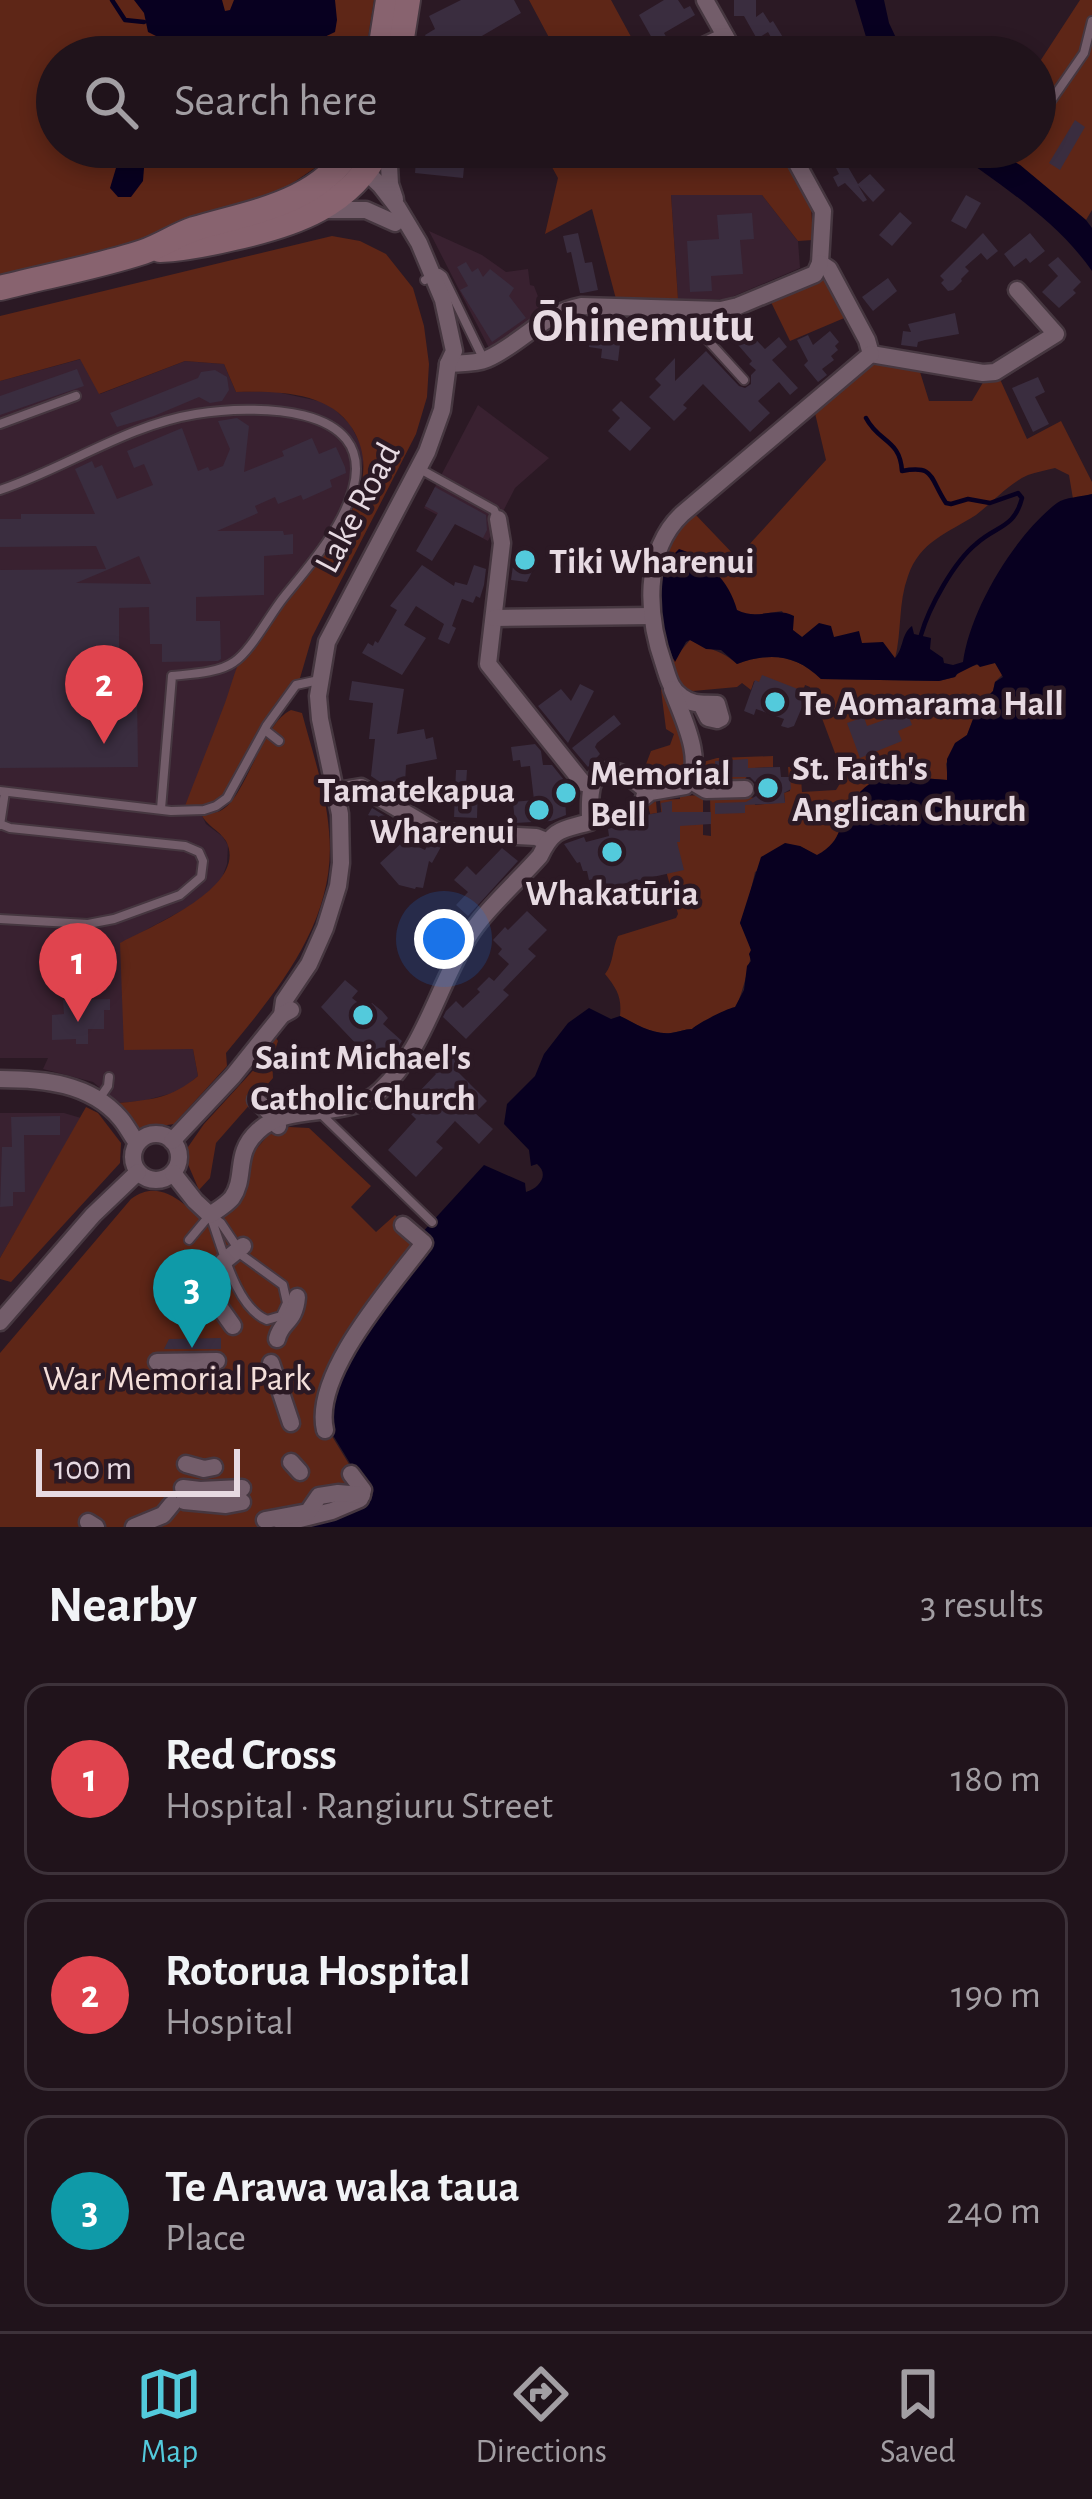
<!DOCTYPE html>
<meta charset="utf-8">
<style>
:root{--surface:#20131b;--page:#2d2028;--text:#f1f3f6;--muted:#a29ea3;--line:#3d323a;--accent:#53cadc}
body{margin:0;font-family:"Alegreya Sans",sans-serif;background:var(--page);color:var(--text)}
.scale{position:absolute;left:36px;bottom:30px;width:204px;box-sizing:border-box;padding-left:12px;border:6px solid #e7dae2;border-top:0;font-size:33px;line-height:42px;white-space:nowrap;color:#e7dae2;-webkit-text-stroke:9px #2b1924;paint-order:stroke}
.you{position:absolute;left:444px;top:939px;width:42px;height:42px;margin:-30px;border:9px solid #fff;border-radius:50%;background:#1a73e8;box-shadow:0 0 0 18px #1a73e833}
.badge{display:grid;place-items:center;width:78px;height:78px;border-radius:50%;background:var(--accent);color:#fff;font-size:39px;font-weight:700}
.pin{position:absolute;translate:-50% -99px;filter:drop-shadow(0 3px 6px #0008)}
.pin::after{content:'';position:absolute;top:63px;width:42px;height:36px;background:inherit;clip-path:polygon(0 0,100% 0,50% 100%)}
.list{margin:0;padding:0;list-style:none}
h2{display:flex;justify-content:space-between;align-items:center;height:156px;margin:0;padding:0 48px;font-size:51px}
h2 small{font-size:39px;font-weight:400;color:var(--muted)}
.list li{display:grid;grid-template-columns:78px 1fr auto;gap:36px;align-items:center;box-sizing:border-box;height:192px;margin:0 24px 24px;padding:0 24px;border:3px solid var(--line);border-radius:24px}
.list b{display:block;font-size:45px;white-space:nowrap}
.list p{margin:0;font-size:39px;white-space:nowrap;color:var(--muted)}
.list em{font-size:39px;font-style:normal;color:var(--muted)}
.icon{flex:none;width:66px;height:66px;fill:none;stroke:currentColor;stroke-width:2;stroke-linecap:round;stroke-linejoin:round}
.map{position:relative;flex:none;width:1092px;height:1527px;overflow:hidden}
.search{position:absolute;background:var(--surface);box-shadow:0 6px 18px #0003;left:36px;right:36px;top:36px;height:132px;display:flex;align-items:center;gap:30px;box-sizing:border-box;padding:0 42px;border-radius:66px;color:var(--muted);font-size:45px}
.sheet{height:804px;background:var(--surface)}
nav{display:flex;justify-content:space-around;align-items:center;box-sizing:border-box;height:168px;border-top:3px solid var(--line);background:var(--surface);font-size:33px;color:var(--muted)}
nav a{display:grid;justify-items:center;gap:6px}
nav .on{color:var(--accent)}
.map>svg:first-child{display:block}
.built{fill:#392130}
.green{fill:#5e2617}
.water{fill:#080020}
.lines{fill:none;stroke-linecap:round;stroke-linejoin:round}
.stream{stroke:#080020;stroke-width:4.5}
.building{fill:#3a2d3f;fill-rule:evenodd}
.lane-casing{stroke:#463740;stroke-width:12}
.street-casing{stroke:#463740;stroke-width:21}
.secondary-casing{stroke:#463740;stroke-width:28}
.lane{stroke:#735d6a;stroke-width:8}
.street{stroke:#735d6a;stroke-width:16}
.secondary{stroke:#88636f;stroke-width:24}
.poi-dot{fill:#53cadc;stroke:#2b1924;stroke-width:4.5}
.labels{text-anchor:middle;stroke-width:9;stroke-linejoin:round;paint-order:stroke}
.street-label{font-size:36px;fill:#e7dae2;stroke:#2b1924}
.poi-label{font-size:36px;font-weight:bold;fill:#e7dae2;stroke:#2b1924;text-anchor:start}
.park-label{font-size:36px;fill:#f4dfda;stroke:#2b1924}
.district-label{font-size:48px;font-weight:bold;fill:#e7dae2;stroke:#2b1924}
</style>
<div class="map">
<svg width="1092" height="1527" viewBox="0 0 1092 1527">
<rect width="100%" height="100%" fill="#2b1924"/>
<!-- built -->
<g class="built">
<path d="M671,195H762L798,241L800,268L727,299H678Z"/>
<path d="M429,231L482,255L506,272L528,269L530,285L534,286L544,312L490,350Z"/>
<path d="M81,359L100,394L185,361L224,364L236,392L272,391L328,403L350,424L364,451L359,495L345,525L240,660L233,683L198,807L206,824L222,836L228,845L227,864L221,881L196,903L120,944L193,1049L198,1076L180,1091L143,1101L118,1103L93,1082L43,1069L48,1058H0V381Z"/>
<path d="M478,405L549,458L515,488L488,541L424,508Z"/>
<path d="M0,1113H64L81,1118L0,1258Z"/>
</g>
<!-- green -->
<g class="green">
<path d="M0,0H374L365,57H57V147H331L323,157L325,161L284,189L125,244L0,276Z"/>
<path d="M529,0H611L642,57H536L553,45Z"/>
<path d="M1080,0H1092V210L1086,220L1020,165L989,147H1035V69Z"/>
<path d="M541,147H732L748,163L776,147H783L811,204L813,240L798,241L762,195H671L678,299H616L592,209L545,234L558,178Z"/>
<path d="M332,236L360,241L386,254L413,288L424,326L429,364L427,397L416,434L312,637L298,685L265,719L221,799L210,805L185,806C198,772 212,737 225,703C230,689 234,673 240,660C273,596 402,507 352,428C329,391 275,391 236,392L224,364L185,361L99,394L80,359L0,381V316Z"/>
<path d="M826,276L849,316L790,341L770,300Z"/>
<path d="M874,364L920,372L929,401H972L985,379L999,377L1027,439L1061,421L1092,482V494L1073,499L1069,475L1055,468C1047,470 1036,472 1028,475C1008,484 993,502 976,515C948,533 920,541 908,576C898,603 902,631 895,659L861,644L833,637H802L792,630L782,611L748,616L736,610L664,636L673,660L690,640C709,650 720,649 737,664C769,652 796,654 821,679L939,681L955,677C964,665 980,664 995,663L1003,674L995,682L993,691L978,706L967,735L955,744L946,764L948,780L921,778L910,763L851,802L833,847L817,856L800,846L755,872L747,907L740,923C744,931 750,942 751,951C752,958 740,1001 736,1007C725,1019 704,1019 692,1029C685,1029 678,1032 671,1033C653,1035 636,1024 620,1016C622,997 617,989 605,974C614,963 612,948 618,936L676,918L678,914L648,806L656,801L657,813L651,814L662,819L660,800L680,799V796L703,795V835L711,836L710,795L702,774L703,762L717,758L773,756V767L754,768L745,779L746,796L754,798L755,805L785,802L784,793L790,791L788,767L800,766L802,792L836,790L844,777L820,713L821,702L808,697L810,687L805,685L803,691L754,681L751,690L742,683L737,687L693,691L679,687L656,623L665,545L694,513L737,558L826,460L814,409Z"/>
<path d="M664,686L687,745L686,773L678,781L656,784L643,772L651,751L670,745L674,734L666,729L661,690Z"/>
<path d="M291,710L302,713C312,751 326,791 329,831C338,920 278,990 226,1053L227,1066L174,1124L140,1129L118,1103C151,1100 172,1098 198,1076L193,1049L124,1050L120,943C149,927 250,887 226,841C219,830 207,826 201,814C207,813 215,813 220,811C246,799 261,724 291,710Z"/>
<path d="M276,1038L278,1041L272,1059L273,1078L216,1143L210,1178L199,1190L187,1162L188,1147L204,1124L258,1065Z"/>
<path d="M86,1107L98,1113L121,1143L120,1163L11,1282L0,1279V1258Z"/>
<path d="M289,1127L309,1128L371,1186L351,1207L376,1232L395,1215L428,1244L327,1428L366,1492L267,1527H0V1353L131,1199C162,1176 186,1207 211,1227L236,1203L248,1159L268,1135Z"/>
</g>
<!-- water -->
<g class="water">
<path d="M134,0H222L225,11L230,10L234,0H335L337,20L335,32L316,41L314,52L322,57H178L164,40L148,32L144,13Z"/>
<path d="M855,0H884L889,23L905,57H872Z"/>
<path d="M949,147H989L1020,165L1086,220L1092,228V271C1055,218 999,185 949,147Z"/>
<path d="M135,163L144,168L143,181L131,197H118L110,188L116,168L123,164Z"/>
<path d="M1092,494V1527H278L365,1488L328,1427L326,1402L420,1235L484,1165L525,1183L526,1192C539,1188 550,1175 537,1164L531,1166L529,1150L504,1124L507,1104L535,1076L544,1054L568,1023L589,1008L611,1019L620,1016C636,1024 653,1035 671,1033C678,1032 685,1029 692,1029C700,1022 726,1009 735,1007L744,990L747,966L751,961L749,954L751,950L740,923L761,857L785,843L800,846L817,855C845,840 837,823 853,800C867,781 889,773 910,763L922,778L947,780V759L955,743L967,735L978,706L993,691L995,682L1003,677L995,663L980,667L977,664L957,674L955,677L939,681L821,679C796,654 769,652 737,664L721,650L706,649L690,640L686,642L675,662C660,632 650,574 679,549C706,557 730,582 737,610C758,621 775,606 794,616L793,630L802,637L819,623L831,626L834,637L859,631L862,643L883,642L895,658C904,648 901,634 912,626L914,634L931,638L930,649L943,658L944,663L953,665L963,662C970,610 1014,536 1057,503C1065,497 1081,497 1092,494Z"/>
</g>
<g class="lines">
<!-- stream -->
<g class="stream">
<path d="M112,0L125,20L144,22"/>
<path d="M866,418C879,443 900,439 902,471C935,465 929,477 946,503L951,504L968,499L990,503L1018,493L1022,498C1014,529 997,525 976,544C954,562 929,607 921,635"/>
</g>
</g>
<!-- building -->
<g class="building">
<path d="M461,0H514L521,13L458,50L462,57H431L425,46L429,43L425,35L435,29L429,16Z"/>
<path d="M664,0H678L684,9L690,6L695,15L664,33L668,40L657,47L639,15Z"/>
<path d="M734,0H756V17L763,12L770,23L773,21L795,57H782L768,32L757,39L744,16H734Z"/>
<path d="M1075,120L1085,127L1060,170L1049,163Z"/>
<path d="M417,147L451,151V156L465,157L463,178L415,173Z"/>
<path d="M841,155L858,184L870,174L885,190L873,202L858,185L867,200L863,202L845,183L838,187L833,177L839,174L832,160Z"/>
<path d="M966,195L981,203L966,229L951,221Z"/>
<path d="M900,212L912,223L892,246L879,235Z"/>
<path d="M752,213L754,239L740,240L743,274L711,276L712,291L690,292L687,241L719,239L717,215Z"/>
<path d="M578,233L585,263L592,262L598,290L583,293H580L571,252L567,253L563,236Z"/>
<path d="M983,233L998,251L987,260L981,253L965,267L969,271L961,279L962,281L953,290L948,291L941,283L944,280L940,276Z"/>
<path d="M1030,233L1045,251L1030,263L1026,258L1014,267L1004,254Z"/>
<path d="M1058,257L1081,282L1073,290L1076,293L1059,308L1042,292L1058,276L1048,265Z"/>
<path d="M466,262L472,272L478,268L483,277L490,269L514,288L509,296L526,318L492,342L460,290L468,286L457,267Z"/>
<path d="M888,278L897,291L873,311L862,297Z"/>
<path d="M955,313L959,334L925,340L918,342L917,347L901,345L903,331L911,332L908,324Z"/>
<path d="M738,321L765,349L779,337L787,347L772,360L798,388L790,395L779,382L758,401L770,413L750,432L703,384L683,405L687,408L674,421L649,397L661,385L655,379L675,358V381L706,351L739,386L745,388L751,384V375L756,370L749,364L752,361L726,331Z"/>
<path d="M830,331L839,342L835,346L838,350L831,356L834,360L822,369L827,375L818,382L804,365L808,361L797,340L808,335L813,345Z"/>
<path d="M604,334L621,336L618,361L601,358L602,349L589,347L591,335L604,337Z"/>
<path d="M77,369L84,386L0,415V396Z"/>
<path d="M215,370L227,377L229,390L222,401L210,403L199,397L154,416L117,427L110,413L198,378L201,372Z"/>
<path d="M1038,377L1045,392L1035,397L1049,424L1033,432L1012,388Z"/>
<path d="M621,401L651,428L630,451L608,431L620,418L612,410Z"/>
<path d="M237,418L249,426L244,472L284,456L282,451L312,438L319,454L336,447L345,467L346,473L330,480L332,487L303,500L301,495L278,504L275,497L255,506L258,513L217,531H283L284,535L293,534V554L264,556V595L196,597V621H220L221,659L218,661L162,662V644H150L149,607L119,608V693L137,692L138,767L0,768V570L106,569L96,546L0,547V519H21V514H95L75,469L92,461L95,468L102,465L117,499L153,485L144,464L134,468L127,451L182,428L198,471L208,467L210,471L223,466L230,449L218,421ZM139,556L151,584L76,583L107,570Z"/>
<path d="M435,487L486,515L487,530L483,538L455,524L432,561L416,551L438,513L425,506Z"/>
<path d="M515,551L538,559L527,582L511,580Z"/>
<path d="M422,565L454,586L455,582L467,585L474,565L486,569L484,585L480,598L476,596L473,603L462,599L452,626L456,628L449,644L438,639L444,624L416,606L404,625L426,638L402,675L362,653L368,643L373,646L375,641L378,643L397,610L390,606Z"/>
<path d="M762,675L808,693L794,726L788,728L781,726L784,719L756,709L754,715L744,711L755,680L759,682Z"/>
<path d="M352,681L404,689L397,734L424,729L426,739L433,737L437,759L406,765L405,784H409L408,795H399L371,776L375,739H369L373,703L349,700Z"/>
<path d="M580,684L594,691L568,743L538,706L561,689L571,701Z"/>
<path d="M907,712L912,725L898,731L902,741L860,758L847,723L864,717L867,726Z"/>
<path d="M614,715L621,724L597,743L595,747L600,754L588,767L572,748Z"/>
<path d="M535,744L541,751L543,765H552L564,780L566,815L551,821L515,823L513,802L534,800L530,766L521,767L520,760L513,761L511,747Z"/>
<path d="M748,759V768L780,767L781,777H790L791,789L784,793L785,803L745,805V813L715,814V803L746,802L756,796L758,790L756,783L750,777H716L715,761Z"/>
<path d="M456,770H467L466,786H478L477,818L454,817Z"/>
<path d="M672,801V812H711V824L680,826V842H677L684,870L595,890L593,879L589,880L587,871H583L580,862L577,863L564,844L584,837L586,842L609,836L608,829L621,825L620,820L662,812L661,803Z"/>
<path d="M372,808L402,826L392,842L382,836L384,833L375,827L379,821L368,815Z"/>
<path d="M405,840L425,850L429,842L442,845L432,863L429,861L423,888L416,887L415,889L399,885L380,863Z"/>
<path d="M502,848L518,861L468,916L456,905L468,892L454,880L467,866L476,875Z"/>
<path d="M527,911L547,930L528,949L536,956L503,990L509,995L466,1039L443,1017L446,1011L456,1001L463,1008L480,992L477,989L489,977L494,981L509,964L498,954L502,949L493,940L505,927L508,930Z"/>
<path d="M345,980L358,991L352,998L366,1009L372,1003L382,1011L388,1018L383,1024L402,1041L386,1066L364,1047L362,1050L321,1007Z"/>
<path d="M110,999V1010H104V1029H88V1044H76V1039L52,1040V1015L64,1014L63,1000Z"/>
<path d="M439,1054L448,1062L453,1057L463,1065L458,1072L487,1101L475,1113L493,1129L479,1144L455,1121L436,1142L443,1148L416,1177L388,1150L416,1119L411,1114L424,1100L417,1094L436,1074L428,1067Z"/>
<path d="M60,1116V1135H24L25,1192H13V1206L0,1207L2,1147H12L11,1117Z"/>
<path d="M221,1338V1349H164L169,1339Z"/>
</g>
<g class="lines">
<!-- lane casing -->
<g class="lane-casing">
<g id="lane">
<path d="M1039,118L1084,53L1092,21"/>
<path d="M425,280L439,273L443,276L484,360"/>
<path d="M688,311L693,324L744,380"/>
<path d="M0,424L76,396"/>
<path d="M420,469L494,510L497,517"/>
<path d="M0,490C66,468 127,425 196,414C250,405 377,402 353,489C342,529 309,566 284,597C270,614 251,651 234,662C219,673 190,674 172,676L161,809"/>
<path d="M265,730L279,741"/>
<path d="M0,791L171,811L204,810L216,806L227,798L267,725L296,685L319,680"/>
<path d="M0,825L5,792"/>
<path d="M0,919L88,924L114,919L180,895L201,877L203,861L199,852L185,846L10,828L0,824"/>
<path d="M99,1099L108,1086L109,1077"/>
<path d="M320,1113L432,1222"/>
<path d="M210,1215L221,1223L243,1256L283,1285L287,1303L281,1316L267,1320C235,1307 222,1246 210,1215Z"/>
<path d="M189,1240L209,1216"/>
</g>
</g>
<!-- street casing -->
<g class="street-casing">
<g id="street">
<path d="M705,0L737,57"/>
<path d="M680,57L725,36"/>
<path d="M388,147L390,184L395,199"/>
<path d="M788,147L823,211L820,263L829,269L867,340L871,354"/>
<path d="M322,210H366L395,223"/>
<path d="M871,354L983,373L995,372L1056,334L1017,290"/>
<path d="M448,364C460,363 476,364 487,359C521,344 543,313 581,306L721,310L738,306L815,274L820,263"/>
<path d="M498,519L502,543L488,664L583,783"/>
<path d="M494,618L651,616"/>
<path d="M702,706L708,718L717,720L721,718L717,704C704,703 694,706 682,697C670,689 668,677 664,665C647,617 642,552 682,514L871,354"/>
<path d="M691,781L706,790L745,789"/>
<path d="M337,791L361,787L438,832L536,837L546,841"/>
<path d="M644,797L650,792L685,786C707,764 682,716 672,689"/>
<path d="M282,1015L284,1001L309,964L325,928L338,886L341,863L340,814L320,719L318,696L327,642L427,452L442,410L448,364L454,351L443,300L419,243L398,208L381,186L359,165"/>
<path d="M0,1079C43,1079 90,1083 120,1118C127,1126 131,1135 137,1143"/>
<path d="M256,1100L272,1115L278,1126"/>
<circle cx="156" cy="1157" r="23"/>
<path d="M172,1141L233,1076L282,1015L291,1010"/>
<path d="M173,1173L195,1201L210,1215C217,1210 226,1205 232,1198C247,1176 233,1154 258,1131C290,1101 348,1121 380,1091C423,1051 437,989 467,939C483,912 518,881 540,856C553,828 562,830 590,822C590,799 586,760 623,774C633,778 640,787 650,792"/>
<path d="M223,1262L243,1246"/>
<path d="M206,1288L233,1326"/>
<path d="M0,1322L93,1215L138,1172"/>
<path d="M277,1339C281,1321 295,1323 297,1297"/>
<path d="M157,1362L217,1361"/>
<path d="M271,1363L291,1423"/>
<path d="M325,1430C312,1374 392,1286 424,1243L403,1225"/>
<path d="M291,1462L300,1472"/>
<path d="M186,1464L204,1469L214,1467"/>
<path d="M183,1488L200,1490L242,1488"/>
<path d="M184,1501L226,1505L242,1502"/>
<path d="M278,1519L284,1523L332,1511L360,1499L363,1490L351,1474"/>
<path d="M265,1520L308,1512L319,1496L338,1493L362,1495"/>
<path d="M88,1522L96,1527"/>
<path d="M134,1527L163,1515L172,1504"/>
</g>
</g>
<!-- secondary casing -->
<g class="secondary-casing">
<g id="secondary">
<path d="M379,57L388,0"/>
<path d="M399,57L408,0"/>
<path d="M160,250C186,249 209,244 234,238C294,225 351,206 380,147"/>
<path d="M0,288C47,276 97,267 143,252C161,246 176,235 194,229C254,211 316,204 353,147"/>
</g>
</g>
<!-- lane -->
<use href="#lane" class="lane"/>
<!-- street -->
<use href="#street" class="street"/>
<!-- secondary -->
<use href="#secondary" class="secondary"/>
</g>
<!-- markers -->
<g class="poi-dot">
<circle cx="525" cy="560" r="12"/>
<circle cx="775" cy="702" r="12"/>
<circle cx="768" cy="788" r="12"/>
<circle cx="566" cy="793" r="12"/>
<circle cx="539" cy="810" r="12"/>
<circle cx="612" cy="852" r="12"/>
<circle cx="363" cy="1015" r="12"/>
</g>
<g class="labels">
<!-- street labels -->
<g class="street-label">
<text transform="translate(356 507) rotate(-62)" y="13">Lake Road</text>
</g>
<!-- poi labels -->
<g class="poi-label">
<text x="549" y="573">Tiki Wharenui</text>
<text x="799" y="715">Te Aomarama Hall</text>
<text x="792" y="780">St. Faith's<tspan x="792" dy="41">Anglican Church</tspan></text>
<text x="590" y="785">Memorial<tspan x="590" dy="41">Bell</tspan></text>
<text x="515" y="802" text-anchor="end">Tamatekapua<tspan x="515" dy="41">Wharenui</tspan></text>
<text x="612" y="905" text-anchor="middle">Whakatūria</text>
<text x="363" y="1069" text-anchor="middle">Saint Michael's<tspan x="363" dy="41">Catholic Church</tspan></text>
</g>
<!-- park labels -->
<g class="park-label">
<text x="177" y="1390">War Memorial Park</text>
</g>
<!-- district labels -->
<g class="district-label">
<text x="643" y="341">Ōhinemutu</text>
</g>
</g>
</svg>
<div class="scale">100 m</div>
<div class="you"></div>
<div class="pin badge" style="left:78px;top:1022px;background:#e0444e">1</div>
<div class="pin badge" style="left:104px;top:744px;background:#e0444e">2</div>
<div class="pin badge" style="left:192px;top:1348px;background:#0f9aa8">3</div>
<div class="search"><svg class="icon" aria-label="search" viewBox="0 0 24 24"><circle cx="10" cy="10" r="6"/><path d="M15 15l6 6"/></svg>Search here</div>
</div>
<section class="sheet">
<h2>Nearby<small>3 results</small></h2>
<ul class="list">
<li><span class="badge" style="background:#e0444e">1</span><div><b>Red Cross</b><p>Hospital · Rangiuru Street</p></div><em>180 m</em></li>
<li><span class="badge" style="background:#e0444e">2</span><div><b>Rotorua Hospital</b><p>Hospital</p></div><em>190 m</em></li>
<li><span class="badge" style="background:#0f9aa8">3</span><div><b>Te Arawa waka taua</b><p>Place</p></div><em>240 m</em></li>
</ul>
</section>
<nav>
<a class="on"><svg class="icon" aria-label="map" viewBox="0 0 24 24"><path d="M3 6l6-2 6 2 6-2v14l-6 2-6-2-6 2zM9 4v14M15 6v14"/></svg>Map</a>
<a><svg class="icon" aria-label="directions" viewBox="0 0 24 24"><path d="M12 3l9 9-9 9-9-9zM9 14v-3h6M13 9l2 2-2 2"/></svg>Directions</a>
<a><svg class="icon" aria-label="saved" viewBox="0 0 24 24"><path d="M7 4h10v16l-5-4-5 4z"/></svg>Saved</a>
</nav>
